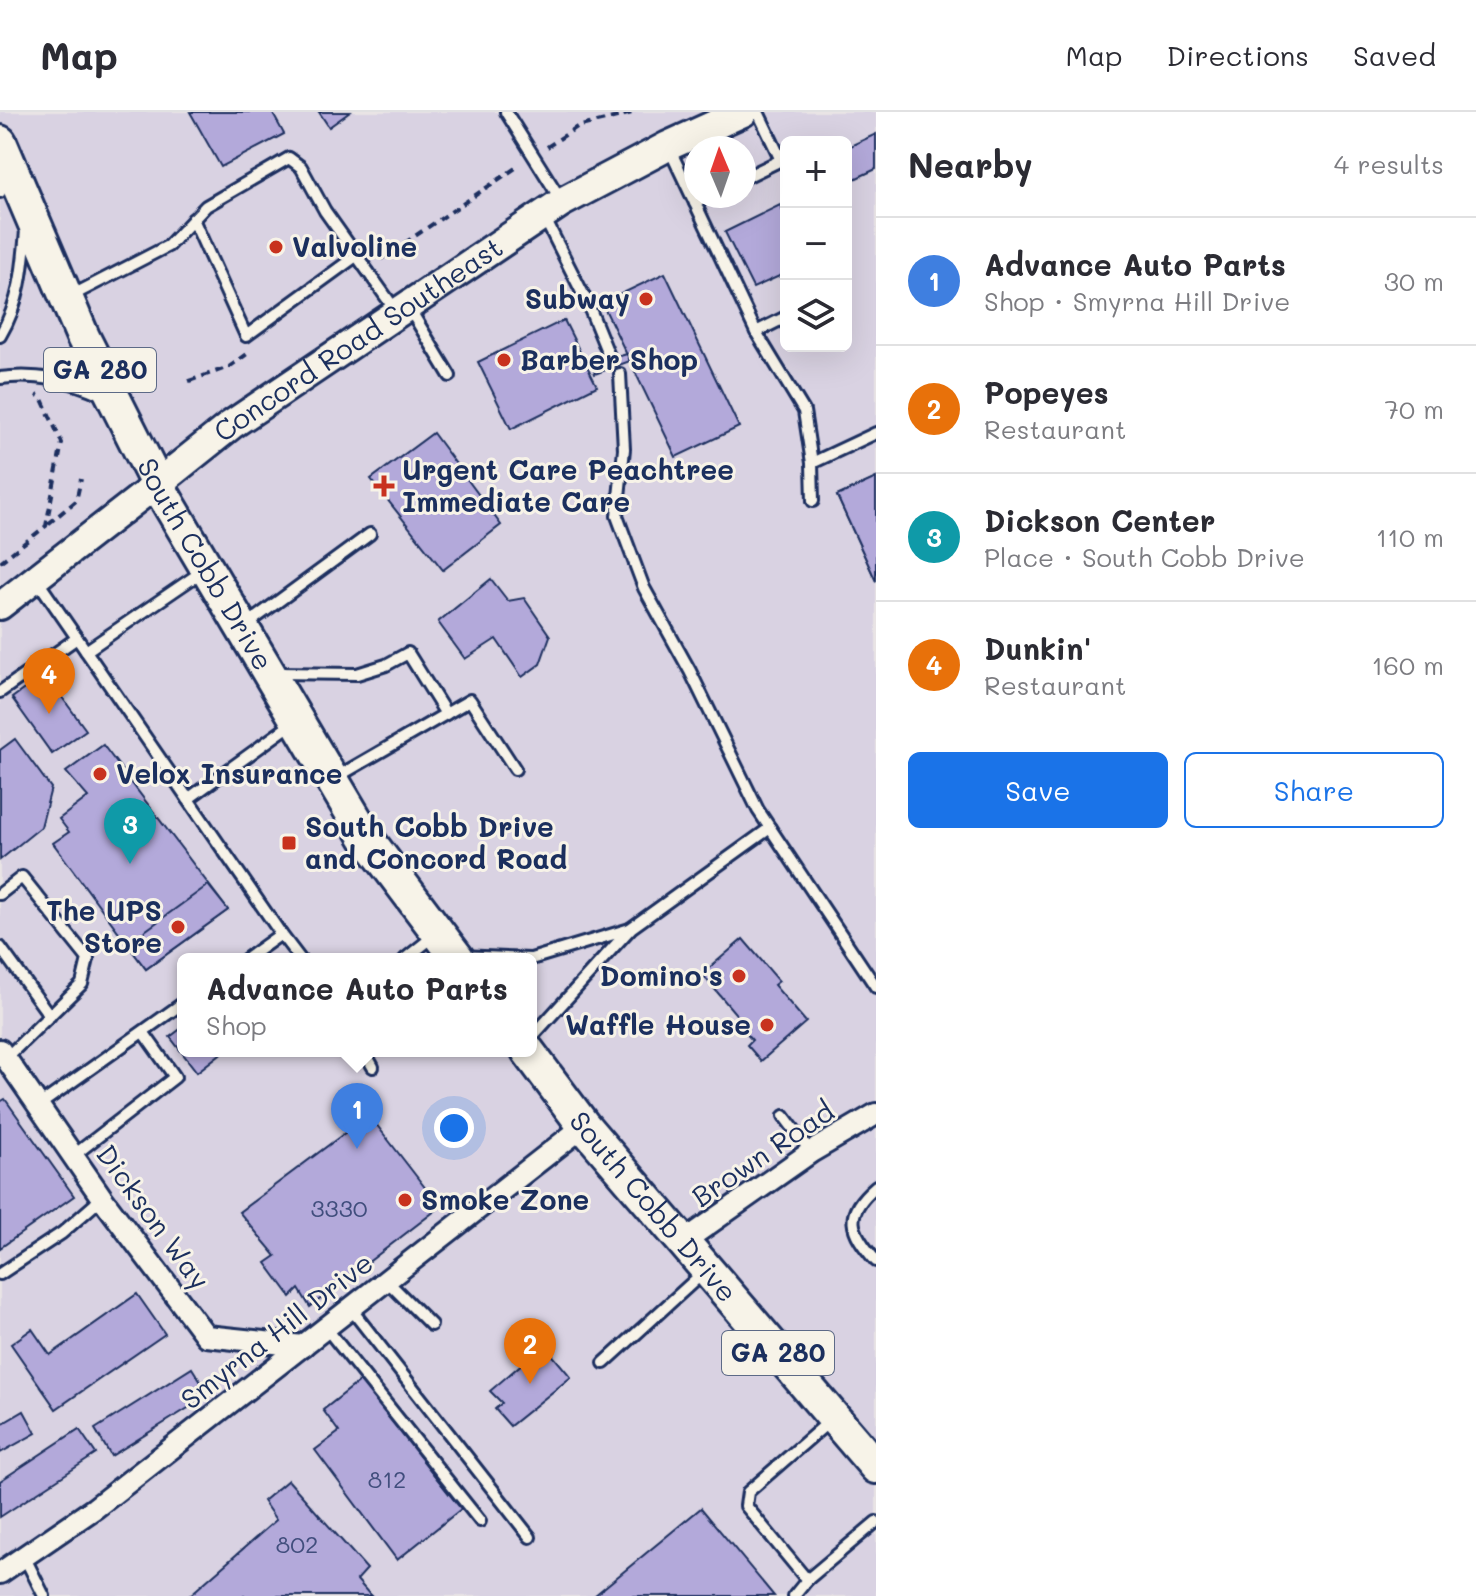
<!DOCTYPE html>
<meta charset="utf-8">
<style>
:root{--surface:#fff;--page:#f7f7f7;--text:#2b2b33;--muted:#7c7c81;--line:#e1e1e2;--accent:#1a73e8}
body{margin:0;font-family:Mali,sans-serif;background:var(--page);color:var(--text)}
.controls{position:absolute;right:24px;top:24px;display:grid;overflow:hidden;border-radius:12px;box-shadow:0 8px 32px #0002}
.controls button{width:72px;height:72px;display:grid;place-items:center;padding:0;border:0;border-bottom:2px solid var(--line);background:var(--surface);color:var(--text);font:40px sans-serif}
.compass{position:absolute;left:684px;top:24px;width:72px;height:72px;border-radius:50%;background:var(--surface);box-shadow:0 8px 32px #0002;rotate:358deg}
.you{position:absolute;left:454px;top:1016px;width:28px;height:28px;margin:-20px;border:6px solid #fff;border-radius:50%;background:#1a73e8;box-shadow:0 0 0 12px #1a73e833}
.badge{display:grid;place-items:center;width:52px;height:52px;border-radius:50%;background:var(--accent);color:#fff;font-size:26px;font-weight:700}
.pin{position:absolute;translate:-50% -66px;filter:drop-shadow(0 2px 4px #0008)}
.pin::after{content:'';position:absolute;top:42px;width:28px;height:24px;background:inherit;clip-path:polygon(0 0,100% 0,50% 100%)}
.popup{position:absolute;left:177px;top:841px;width:360px;height:104px;box-sizing:border-box;display:grid;place-content:center;border-radius:12px;background:var(--surface);filter:drop-shadow(0 2px 6px #0005);font-size:26px;white-space:nowrap;color:var(--muted)}
.popup b{font-size:30px;color:var(--text)}
.popup::after{content:'';position:absolute;left:50%;top:100%;margin-left:-16px;border:16px solid transparent;border-top-color:var(--surface)}
.list{margin:0;padding:0;list-style:none}
h2{display:flex;justify-content:space-between;align-items:center;height:104px;margin:0;padding:0 32px;font-size:34px}
h2 small{font-size:26px;font-weight:400;color:var(--muted)}
.list li{display:grid;grid-template-columns:52px 1fr auto;gap:24px;align-items:center;box-sizing:border-box;height:128px;padding:0 32px;border-top:2px solid var(--line)}
.list b{display:block;font-size:30px;white-space:nowrap}
.list p{margin:0;font-size:26px;white-space:nowrap;color:var(--muted)}
.list em{font-size:26px;font-style:normal;color:var(--muted)}
.actions{display:flex;gap:16px;padding:24px 32px}
.actions a{flex:1;padding:18px 0;border:2px solid var(--accent);border-radius:12px;text-align:center;font-size:28px;color:var(--accent)}
.actions .main{background:var(--accent);color:#fff}
.icon{flex:none;width:44px;height:44px;fill:none;stroke:currentColor;stroke-width:2;stroke-linecap:round;stroke-linejoin:round}
.map{position:relative;flex:none;width:876px;height:1484px;overflow:hidden}
header{display:flex;align-items:center;gap:48px;box-sizing:border-box;height:112px;padding:0 40px;background:var(--surface);border-bottom:2px solid var(--line)}
header strong{font-size:38px}
nav{display:flex;gap:44px;margin-inline-start:auto;font-size:28px}
main{display:flex}
aside{flex:1;background:var(--surface)}
.map>svg:first-child{display:block}
.built{fill:#d9d2e2;fill-rule:evenodd}
.building{fill:#b3a9da;stroke:#1b2f5e;stroke-width:2}
.lines{fill:none;stroke-linecap:round;stroke-linejoin:round}
.service-casing{stroke:#1b2f5e;stroke-width:16}
.minor-casing{stroke:#1b2f5e;stroke-width:26}
.tertiary-casing{stroke:#1b2f5e;stroke-width:32}
.secondary-casing{stroke:#1b2f5e;stroke-width:34}
.primary-casing{stroke:#1b2f5e;stroke-width:38}
.path{stroke:#1b2f5e;stroke-width:4;stroke-dasharray:8 6;stroke-linecap:butt}
.service{stroke:#f7f3e8;stroke-width:10}
.minor{stroke:#f7f3e8;stroke-width:20}
.tertiary{stroke:#f7f3e8;stroke-width:26}
.secondary{stroke:#f7f3e8;stroke-width:28}
.primary{stroke:#f7f3e8;stroke-width:32}
.poi-dot{fill:#c8321e;stroke:#f7f3e8;stroke-width:3}
.labels{text-anchor:middle;stroke-width:6;stroke-linejoin:round;paint-order:stroke}
.number-label{font-size:24px;fill:#414e7d}
.shield{fill:#f7f3e8;stroke:#5d6a87;stroke-width:2}
.shield-label{font-size:26px;font-weight:bold;fill:#1b2f5e}
.poi-label{font-size:28px;font-weight:bold;fill:#1b2f5e;stroke:#f7f3e8;text-anchor:start}
.street-label{font-size:28px;fill:#1b2f5e;stroke:#f7f3e8}
</style>
<header>
<strong>Map</strong>
<nav><a>Map</a><a>Directions</a><a>Saved</a></nav>
</header>
<main>
<div class="map">
<svg width="876" height="1484" viewBox="0 0 876 1484">
<rect width="100%" height="100%" fill="#e9e4e5"/>
<filter id="ink" filterUnits="userSpaceOnUse"><feTurbulence type="fractalNoise" baseFrequency=".0125" numOctaves="2"/><feDisplacementMap in="SourceGraphic" scale="16" xChannelSelector="R" yChannelSelector="G"/><feConvolveMatrix kernelMatrix="1 2 1 2 8 2 1 2 1" color-interpolation-filters="sRGB"/></filter>
<g filter="url(#ink)">
<!-- built -->
<path class="built" d="M0,0H876V1484H0ZM786,30H846V234H786ZM696,36H744V84H696ZM183,847H531V939H183Z"/>
<!-- building -->
<g class="building">
<path d="M190,0H272L284,22L221,55Z"/>
<path d="M319,0H350L329,15Z"/>
<path d="M876,22V57L846,71V36Z"/>
<path d="M780,93L786,105V161L753,176L725,120Z"/>
<path d="M665,161L739,315L676,345L602,191Z"/>
<path d="M564,208L597,274L511,317L478,250Z"/>
<path d="M627,242L630,249L595,262L592,252Z"/>
<path d="M433,321L501,413L443,458L371,367Z"/>
<path d="M876,366V469L837,384Z"/>
<path d="M876,366V469L837,384Z"/>
<path d="M491,467L508,489L524,486L550,524L540,552L522,565L496,527L465,547L438,510Z"/>
<path d="M45,562L86,618L52,642L12,586Z"/>
<path d="M15,627L51,676L41,715L0,748V638Z"/>
<path d="M103,633L228,798L146,857L53,731L69,720L59,707L88,685L66,660Z"/>
<path d="M208,773L228,798L146,857L127,832Z"/>
<path d="M743,827L779,869L774,873L806,910L761,949L747,933L752,928L736,910L740,907L702,862Z"/>
<path d="M183,915V939H224L197,960L170,925Z"/>
<path d="M5,987L74,1084L0,1136V990Z"/>
<path d="M369,1003L440,1095L310,1195L299,1177L291,1185L266,1151L276,1144L239,1100Z"/>
<path d="M137,1182L165,1222L56,1297L11,1232L32,1217L50,1243Z"/>
<path d="M544,1233L571,1265L510,1314L495,1297L502,1291L490,1279Z"/>
<path d="M192,1256L209,1283L111,1344L95,1317Z"/>
<path d="M360,1269L461,1397L397,1448L315,1338L339,1320L323,1298Z"/>
<path d="M24,1299L36,1321L0,1341V1313Z"/>
<path d="M79,1317L96,1342L0,1405V1369Z"/>
<path d="M288,1368L367,1457L357,1468L371,1484H189L276,1408L263,1389Z"/>
<path d="M701,1396L774,1484H594Z"/>
</g>
<g class="lines">
<!-- service casing -->
<g class="service-casing">
<g id="service">
<path d="M506,0L561,88"/>
<path d="M669,36L756,220L786,205"/>
<path d="M744,66L781,48L758,0"/>
<path d="M0,80L1,60"/>
<path d="M695,91L709,84"/>
<path d="M544,105L587,190L609,244"/>
<path d="M193,107L246,224L356,144"/>
<path d="M71,184L168,134L206,94L289,46L301,55L325,99L396,199"/>
<path d="M409,196L450,264"/>
<path d="M756,220L804,299L812,351L813,389"/>
<path d="M0,224C20,190 23,157 26,118"/>
<path d="M620,262L624,337L617,404L644,476L690,559L758,698L876,875"/>
<path d="M0,266C34,261 72,268 103,283"/>
<path d="M812,351L876,321"/>
<path d="M37,468L281,822"/>
<path d="M246,513L370,422"/>
<path d="M86,539L203,459"/>
<path d="M275,561L357,562L386,553L408,541L446,602"/>
<path d="M0,580L77,526"/>
<path d="M335,666L470,588L515,657"/>
<path d="M188,687L293,611"/>
<path d="M0,782L22,765L88,847L82,872L5,947"/>
<path d="M0,835L50,904"/>
<path d="M460,844L530,847"/>
<path d="M246,847L281,822L300,847"/>
<path d="M405,847L434,824"/>
<path d="M531,847L630,817"/>
<path d="M531,926L631,816L770,716"/>
<path d="M364,939L373,955"/>
<path d="M38,994L183,891"/>
<path d="M784,1004L811,1040"/>
<path d="M73,1044L175,965L143,920"/>
<path d="M876,1074C843,1102 849,1118 876,1149"/>
<path d="M0,1162L62,1121L102,1086"/>
<path d="M387,1169L431,1213"/>
<path d="M351,1197L530,1425"/>
<path d="M326,1216L480,1409"/>
<path d="M604,1251L705,1159"/>
<path d="M832,1307L748,1380L746,1394L807,1468L876,1410"/>
<path d="M25,1446L44,1484"/>
<path d="M794,1484L807,1468"/>
</g>
</g>
<!-- minor casing -->
<g class="minor-casing">
<g id="minor">
<path d="M0,938L102,1086L206,1224L303,1234"/>
<path d="M683,1130L811,1040L876,1002"/>
<path d="M0,1461L95,1396L584,1014"/>
</g>
</g>
<!-- tertiary casing -->
<g class="tertiary-casing">
<path id="tertiary" d="M0,494L157,372"/>
</g>
<!-- secondary casing -->
<g class="secondary-casing">
<g id="secondary">
<path id="s1" d="M157,372L231,313L562,90L668,34L743,0"/>
</g>
</g>
<!-- primary casing -->
<g class="primary-casing">
<g id="primary">
<path id="s2" d="M0,30L83,225L157,372L366,725L458,847"/>
<path id="s3" d="M528,939L584,1014L876,1355"/>
</g>
</g>
<!-- path -->
<g class="path">
<path d="M547,35L577,15L637,0"/>
<path d="M381,147L520,53"/>
<path d="M189,269L229,255L250,240"/>
<path d="M48,412L76,389L81,367"/>
<path d="M0,450L46,414L62,331L41,285L37,283"/>
</g>
<!-- service -->
<use href="#service" class="service"/>
<!-- minor -->
<use href="#minor" class="minor"/>
<!-- tertiary -->
<use href="#tertiary" class="tertiary"/>
<!-- secondary -->
<use href="#secondary" class="secondary"/>
<!-- primary -->
<use href="#primary" class="primary"/>
</g>
</g>
<!-- markers -->
<g class="poi-dot">
<circle cx="276" cy="135" r="8"/>
<circle cx="646" cy="187" r="8"/>
<circle cx="504" cy="248" r="8"/>
<path d="M380 362h8v8h8v8h-8v8h-8v-8h-8v-8h8z"/>
<circle cx="100" cy="662" r="8"/>
<rect x="281" y="723" width="16" height="16" rx="4"/>
<circle cx="178" cy="815" r="8"/>
<circle cx="739" cy="864" r="8"/>
<circle cx="767" cy="913" r="8"/>
<circle cx="405" cy="1088" r="8"/>
</g>
<g class="labels">
<!-- number labels -->
<g class="number-label">
<text x="339" y="1105">3330</text>
<text x="387" y="1376">812</text>
<text x="297" y="1441">802</text>
</g>
<!-- shield labels -->
<g class="shield">
<rect x="44" y="236" width="112" height="44" rx="6"/>
<rect x="722" y="1219" width="112" height="44" rx="6"/>
</g>
<g class="shield-label">
<text x="100" y="267">GA 280</text>
<text x="778" y="1250">GA 280</text>
</g>
<!-- poi labels -->
<g class="poi-label">
<text x="292" y="145">Valvoline</text>
<text x="630" y="197" text-anchor="end">Subway</text>
<text x="520" y="258">Barber Shop</text>
<text x="402" y="368">Urgent Care Peachtree<tspan x="402" dy="32">Immediate Care</tspan></text>
<text x="116" y="672">Velox Insurance</text>
<text x="305" y="725">South Cobb Drive<tspan x="305" dy="32">and Concord Road</tspan></text>
<text x="162" y="809" text-anchor="end">The UPS<tspan x="162" dy="32">Store</tspan></text>
<text x="723" y="874" text-anchor="end">Domino's</text>
<text x="751" y="923" text-anchor="end">Waffle House</text>
<text x="421" y="1098">Smoke Zone</text>
</g>
<!-- street labels -->
<g class="street-label">
<text dy="10" stroke="none"><textPath href="#s1" startOffset="248">Concord Road Southeast</textPath></text>
<text dy="10" stroke="none"><textPath href="#s2" startOffset="470">South Cobb Drive</textPath></text>
<text transform="translate(763 1042) rotate(-34)" y="10">Brown Road</text>
<text dy="10" stroke="none"><textPath href="#s3" startOffset="200">South Cobb Drive</textPath></text>
<text transform="translate(153 1105) rotate(54)" y="10">Dickson Way</text>
<text transform="translate(277 1219) rotate(-38)" y="10">Smyrna Hill Drive</text>
</g>
</g>
</svg>
<div class="controls">
<button>+</button>
<button>−</button>
<button><svg class="icon" aria-label="layers" viewBox="0 0 24 24"><path d="M12 4l9 5-9 5-9-5zM3 14l9 5 9-5"/></svg></button>
</div>
<svg class="compass" viewBox="-18 -18 36 36"><path d="M0-13l5 13h-10z" fill="#e53935"/><path d="M0 13l5-13h-10z" fill="#7c7c81"/></svg>
<div class="you"></div>
<div class="pin badge" style="left:357px;top:1037px;background:#3f7fe0">1</div>
<div class="popup"><b>Advance Auto Parts</b>Shop</div>
<div class="pin badge" style="left:530px;top:1272px;background:#e8710a">2</div>
<div class="pin badge" style="left:130px;top:752px;background:#0f9aa8">3</div>
<div class="pin badge" style="left:49px;top:602px;background:#e8710a">4</div>
</div>
<aside>
<h2>Nearby<small>4 results</small></h2>
<ul class="list">
<li><span class="badge" style="background:#3f7fe0">1</span><div><b>Advance Auto Parts</b><p>Shop · Smyrna Hill Drive</p></div><em>30 m</em></li>
<li><span class="badge" style="background:#e8710a">2</span><div><b>Popeyes</b><p>Restaurant</p></div><em>70 m</em></li>
<li><span class="badge" style="background:#0f9aa8">3</span><div><b>Dickson Center</b><p>Place · South Cobb Drive</p></div><em>110 m</em></li>
<li><span class="badge" style="background:#e8710a">4</span><div><b>Dunkin'</b><p>Restaurant</p></div><em>160 m</em></li>
</ul>
<div class="actions"><a class="main">Save</a><a>Share</a></div>
</aside>
</main>
